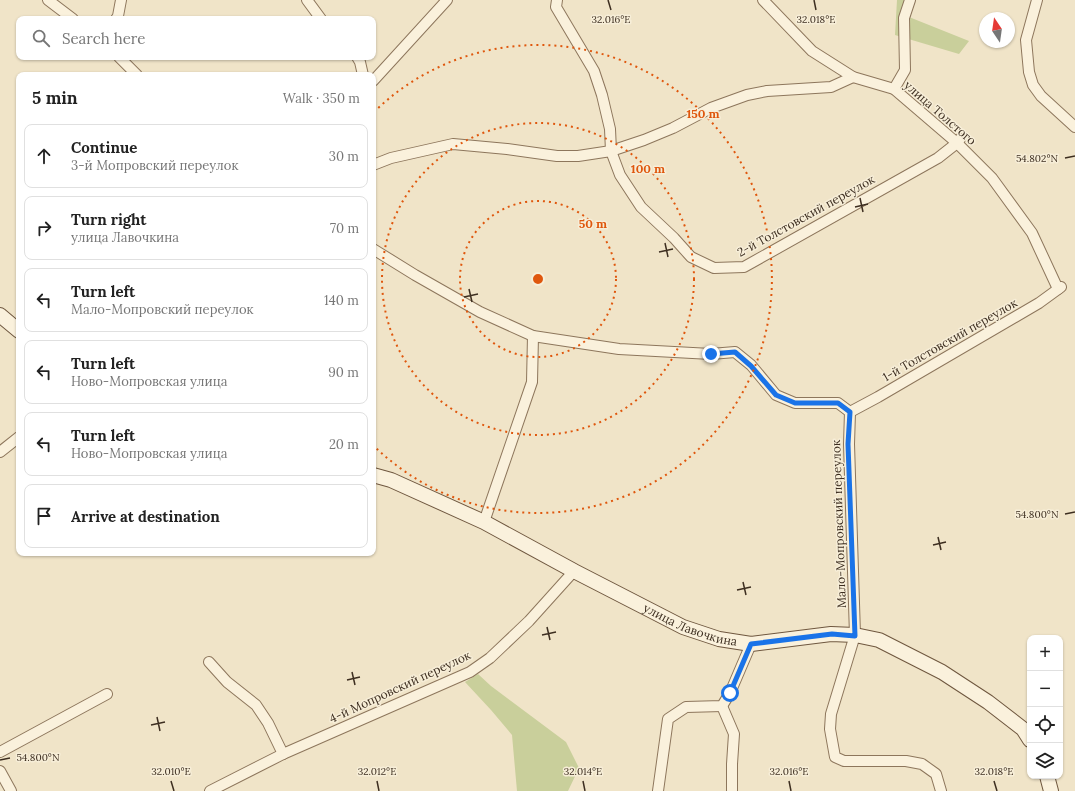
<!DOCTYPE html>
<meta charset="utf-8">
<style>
:root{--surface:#fff;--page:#f2f2f2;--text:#222;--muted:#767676;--line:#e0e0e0}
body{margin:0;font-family:Lora,serif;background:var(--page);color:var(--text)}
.controls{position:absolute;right:12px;bottom:12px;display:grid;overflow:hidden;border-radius:8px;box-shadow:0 1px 3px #0004}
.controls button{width:36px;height:36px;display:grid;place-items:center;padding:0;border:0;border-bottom:1px solid var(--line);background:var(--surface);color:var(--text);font:20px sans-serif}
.compass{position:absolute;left:979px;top:12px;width:36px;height:36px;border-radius:50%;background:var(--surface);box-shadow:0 1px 3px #0004;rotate:347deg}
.stop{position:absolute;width:12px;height:12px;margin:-9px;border:3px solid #1a73e8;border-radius:50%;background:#fff}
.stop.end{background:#1a73e8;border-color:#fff;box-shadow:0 1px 4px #0008}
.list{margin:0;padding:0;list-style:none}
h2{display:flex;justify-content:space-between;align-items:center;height:52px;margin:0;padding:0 16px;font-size:17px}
h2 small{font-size:13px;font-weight:400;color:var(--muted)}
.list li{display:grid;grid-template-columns:26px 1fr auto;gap:12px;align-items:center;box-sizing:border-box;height:64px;margin:0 8px 8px;padding:0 8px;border:1px solid var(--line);border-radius:8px}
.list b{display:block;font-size:15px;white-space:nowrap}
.list p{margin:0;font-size:13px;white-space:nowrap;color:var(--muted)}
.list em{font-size:13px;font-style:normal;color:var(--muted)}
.icon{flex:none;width:22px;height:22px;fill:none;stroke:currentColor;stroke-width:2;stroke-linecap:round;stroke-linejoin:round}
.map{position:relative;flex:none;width:1075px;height:791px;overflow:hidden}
.search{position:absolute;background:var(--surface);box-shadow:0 1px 3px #0004;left:16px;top:16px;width:360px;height:44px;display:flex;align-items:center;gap:10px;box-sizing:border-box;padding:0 14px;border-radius:8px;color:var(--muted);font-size:15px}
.panel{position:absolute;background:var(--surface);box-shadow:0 1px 3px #0004;left:16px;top:72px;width:360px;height:484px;border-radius:8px}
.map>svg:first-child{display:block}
.green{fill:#c9cf9b}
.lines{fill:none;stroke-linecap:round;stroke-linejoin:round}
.minor-casing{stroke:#8d765c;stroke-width:12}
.secondary-casing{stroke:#6f573f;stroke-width:16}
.minor{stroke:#faf1dc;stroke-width:10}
.secondary{stroke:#faf1dc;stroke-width:14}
.route{stroke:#1a73e8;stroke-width:5}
.ticks{fill:none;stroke:#3d2e20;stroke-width:1.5}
.ring{fill:none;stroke:#df570d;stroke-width:2;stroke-dasharray:2 4}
.labels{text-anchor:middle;stroke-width:3;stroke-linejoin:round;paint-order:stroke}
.street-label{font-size:12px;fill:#3d2e20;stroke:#f7eed8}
.ticks-label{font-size:10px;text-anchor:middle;fill:#3d2e20;stroke:#f7eed8;stroke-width:3;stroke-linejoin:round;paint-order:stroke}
.centre{fill:#df570d;stroke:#f7eed8;stroke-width:2}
.ring-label{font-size:12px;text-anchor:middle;font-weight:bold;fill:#df570d;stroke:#f7eed8;stroke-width:3;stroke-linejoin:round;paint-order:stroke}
</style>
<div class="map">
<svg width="1075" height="791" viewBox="0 0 1075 791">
<rect width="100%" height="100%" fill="#f0e4c8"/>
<!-- green -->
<g class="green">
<path d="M897,0H915L909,17L969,41L959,54L895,35Z"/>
<path d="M478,674L491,686L566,742L579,768L568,791H517L512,735L491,710L465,682Z"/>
</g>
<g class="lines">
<!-- minor casing -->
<g class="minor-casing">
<g id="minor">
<path d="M48,0L73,19"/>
<path d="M307,0L321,19"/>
<path d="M557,0L556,7L594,71L602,95L610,129L611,151L620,175L641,207L674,238L691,257L714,268L744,267L938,158L957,143L960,139"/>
<path d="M763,0L812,51L853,77L894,89L957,143L992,178L1032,233L1058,289"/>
<path d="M1037,0L1026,40L1029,72L1033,85L1041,96L1075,127"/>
<path d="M116,19L118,16L121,0"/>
<path d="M119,57L137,75"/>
<path d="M357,57L360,62L363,75"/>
<path d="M373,81L447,0"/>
<path d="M894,89L905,70L904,18L910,0"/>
<path d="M373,165L391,158L453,144L507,149L557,156H578L611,151L644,140L673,128L711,108L747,95L767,91L831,87L853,77"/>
<path d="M373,249L415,275L480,312L533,336L619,349L711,354L735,352L751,365L776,395L795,403H838L850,412"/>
<path d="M850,412L849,444L855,635L831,714L830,729L835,757L844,761H906L922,764L936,774L941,791"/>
<path d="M850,412L878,397L1039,303L1061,287"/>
<path d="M0,452L19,437"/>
<path d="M484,522L532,382L533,336"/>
<path d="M209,662L227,682L256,705L268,723L283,754"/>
<path d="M722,706L734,734L732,764V791"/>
<path d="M0,752L107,694"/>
<path d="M0,771L11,791"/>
<path d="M210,791L283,754L470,672L490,658L529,621L574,571"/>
<path d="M658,791L668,719L686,707L722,706L730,693L751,644"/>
</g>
</g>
<!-- secondary casing -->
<g class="secondary-casing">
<g id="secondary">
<path d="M0,315L19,331"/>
<path id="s1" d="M373,475L391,480L484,522L574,571L683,627L719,639L751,644L831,634L855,635L879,640L942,672L988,702L1023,729L1030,740"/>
<path d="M1047,776L1051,791"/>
</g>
</g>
<!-- minor -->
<use href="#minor" class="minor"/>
<!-- secondary -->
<use href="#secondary" class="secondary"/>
</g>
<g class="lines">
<!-- route -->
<path class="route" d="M711,354L735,352L751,366L776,395L795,403H838L850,412L848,444L855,636L832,634L751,644L730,693"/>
</g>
<!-- ticks -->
<path class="ticks" d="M608,0L611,10M814,0L816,10M1065,158L1075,156M860,198L863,212M855,207L868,204M665,243L668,257M659,252L673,249M469,289L472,302M464,297L478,294M1065,514L1075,512M938,537L941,550M933,545L946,542M743,582L746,595M737,590L751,587M547,627L550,640M542,635L556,632M352,672L355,685M347,680L360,677M157,717L160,731M151,725L165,722M0,760L10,758M171,781L174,791M377,781L379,791M583,781L585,791M789,781L791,791M994,781L997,791"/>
<!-- distance rings -->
<g class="ring">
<circle cx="538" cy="279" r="78"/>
<circle cx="538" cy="279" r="156"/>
<path d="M374 112A234 234 0 1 1 374 446"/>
</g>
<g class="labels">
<!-- street labels -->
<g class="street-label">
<text transform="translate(940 113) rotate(41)" y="4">улица Толстого</text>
<text transform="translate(806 216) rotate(-29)" y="4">2-й Толстовский переулок</text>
<text transform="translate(950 340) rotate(-30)" y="4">1-й Толстовский переулок</text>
<text transform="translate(839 524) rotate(-92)" y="4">Мало-Мопровский переулок</text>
<text dy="4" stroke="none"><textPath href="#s1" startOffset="352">улица Лавочкина</textPath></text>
<text transform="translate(400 687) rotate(-25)" y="4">4-й Мопровский переулок</text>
</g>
</g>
<g class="ticks-label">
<text x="611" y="23">32.016°E</text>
<text x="816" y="23">32.018°E</text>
<text x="1037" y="162">54.802°N</text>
<text x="1037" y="518">54.800°N</text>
<text x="38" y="761">54.800°N</text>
<text x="171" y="775">32.010°E</text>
<text x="377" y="775">32.012°E</text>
<text x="583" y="775">32.014°E</text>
<text x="789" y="775">32.016°E</text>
<text x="994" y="775">32.018°E</text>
</g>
<circle cx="538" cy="279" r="6" class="centre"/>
<g class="ring-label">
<text x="703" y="118">150 m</text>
<text x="648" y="173">100 m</text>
<text x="593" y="228">50 m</text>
</g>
</svg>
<div class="controls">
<button>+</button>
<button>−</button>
<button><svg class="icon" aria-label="locate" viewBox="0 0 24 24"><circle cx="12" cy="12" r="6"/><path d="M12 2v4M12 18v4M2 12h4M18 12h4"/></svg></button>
<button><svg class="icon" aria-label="layers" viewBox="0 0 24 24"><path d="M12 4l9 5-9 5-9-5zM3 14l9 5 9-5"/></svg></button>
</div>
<svg class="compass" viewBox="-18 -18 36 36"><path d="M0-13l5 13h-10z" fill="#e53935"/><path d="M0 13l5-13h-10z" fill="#767676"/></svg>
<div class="stop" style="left:730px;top:693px"></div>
<div class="stop end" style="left:711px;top:354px"></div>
<div class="search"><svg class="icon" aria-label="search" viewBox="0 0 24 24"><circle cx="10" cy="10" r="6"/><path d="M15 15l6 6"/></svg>Search here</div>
<section class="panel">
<h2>5 min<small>Walk · 350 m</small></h2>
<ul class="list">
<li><svg class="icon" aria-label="ahead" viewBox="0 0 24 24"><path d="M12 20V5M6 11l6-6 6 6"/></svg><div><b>Continue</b><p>3-й Мопровский переулок</p></div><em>30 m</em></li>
<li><svg class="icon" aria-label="right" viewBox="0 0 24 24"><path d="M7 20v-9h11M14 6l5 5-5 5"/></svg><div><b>Turn right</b><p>улица Лавочкина</p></div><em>70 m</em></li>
<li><svg class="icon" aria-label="left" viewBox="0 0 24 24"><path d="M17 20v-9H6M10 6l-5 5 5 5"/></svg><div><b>Turn left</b><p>Мало-Мопровский переулок</p></div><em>140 m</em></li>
<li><svg class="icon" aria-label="left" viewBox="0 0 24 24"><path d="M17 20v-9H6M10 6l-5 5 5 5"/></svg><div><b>Turn left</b><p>Ново-Мопровская улица</p></div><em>90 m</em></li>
<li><svg class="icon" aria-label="left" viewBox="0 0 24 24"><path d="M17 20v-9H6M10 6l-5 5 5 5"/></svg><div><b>Turn left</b><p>Ново-Мопровская улица</p></div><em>20 m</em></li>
<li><svg class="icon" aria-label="arrive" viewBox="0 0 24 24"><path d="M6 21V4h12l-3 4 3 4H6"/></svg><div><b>Arrive at destination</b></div></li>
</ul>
</section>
</div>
